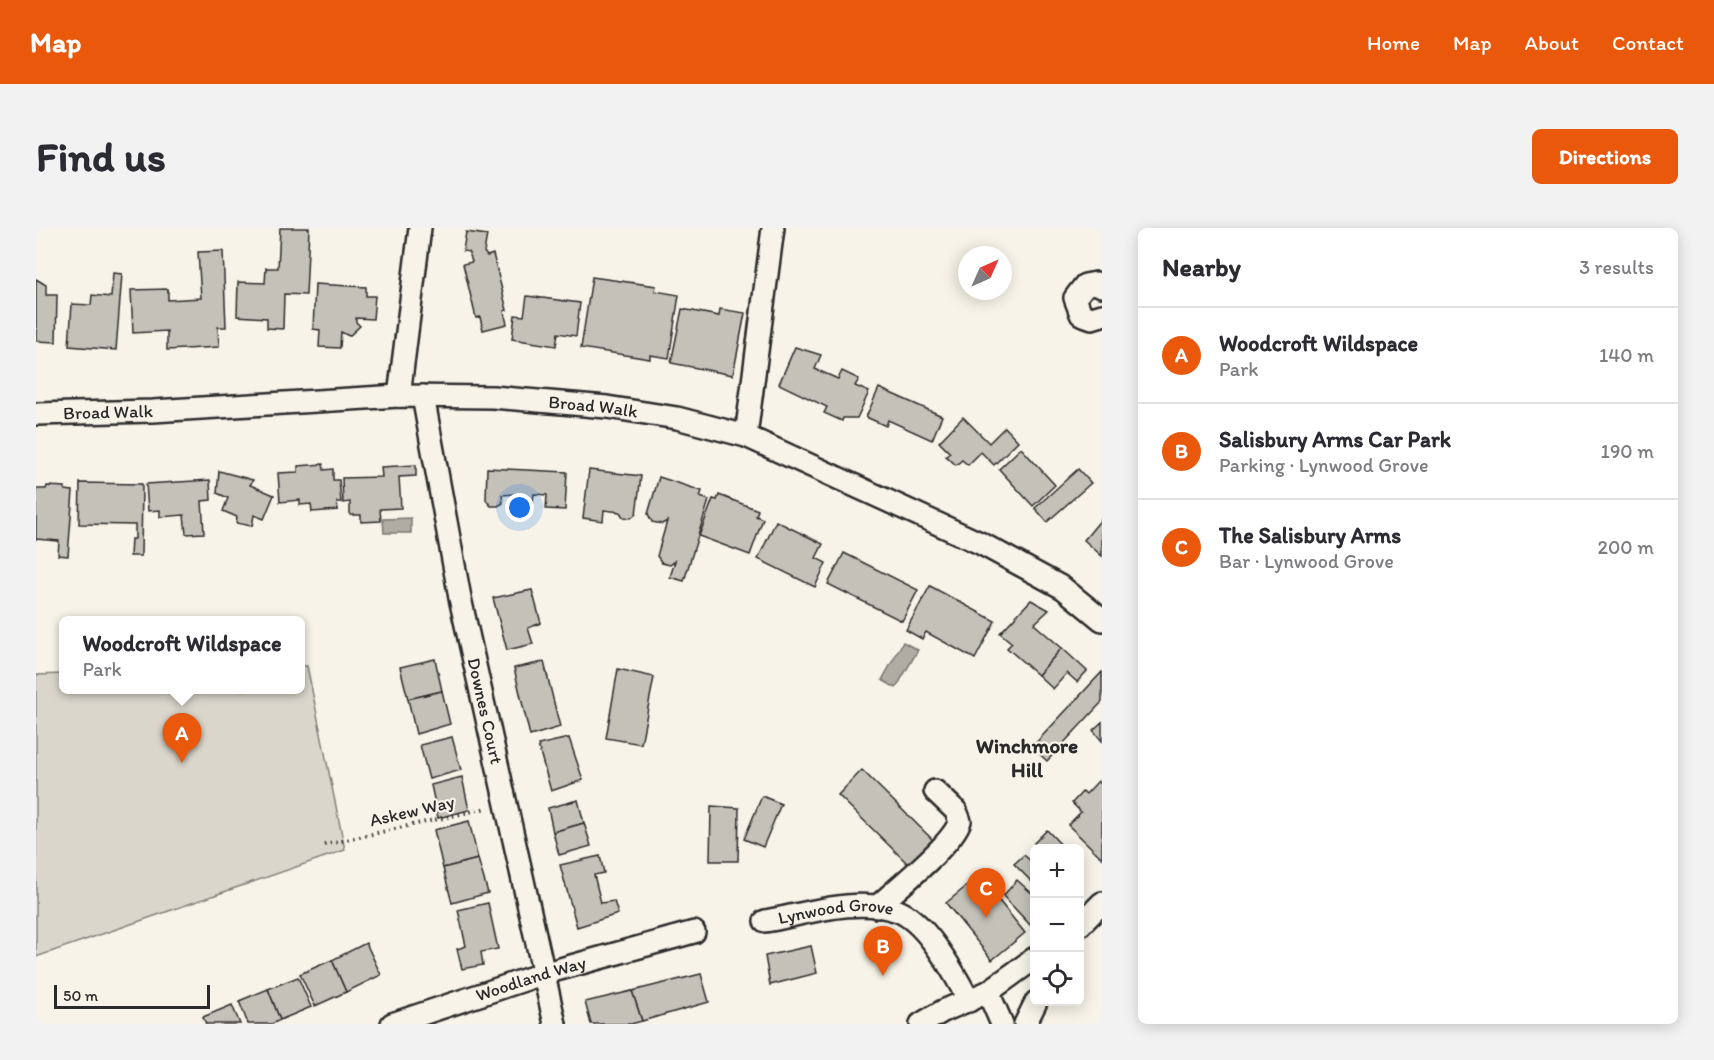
<!DOCTYPE html>
<meta charset="utf-8">
<style>
:root{--surface:#fff;--page:#f2f2f3;--text:#2b2b33;--muted:#7c7c81;--line:#e1e1e2;--accent:#ea580c}
body{margin:0;font-family:Itim,sans-serif;background:var(--page);color:var(--text)}
.controls{position:absolute;right:18px;bottom:18px;display:grid;overflow:hidden;border-radius:9px;box-shadow:0 3px 15px #0003}
.controls button{width:54px;height:54px;display:grid;place-items:center;padding:0;border:0;border-bottom:2px solid var(--line);background:var(--surface);color:var(--text);font:30px sans-serif}
.compass{position:absolute;left:922px;top:18px;width:54px;height:54px;border-radius:50%;background:var(--surface);box-shadow:0 3px 15px #0003;rotate:45deg}
.scale{position:absolute;left:18px;bottom:15px;width:156px;box-sizing:border-box;padding-left:6px;border:3px solid #2b2b2b;border-top:0;font-size:16px;line-height:21px;white-space:nowrap;color:#2b2b2b;-webkit-text-stroke:4px #f7f3e8;paint-order:stroke}
.you{position:absolute;left:484px;top:280px;width:21px;height:21px;margin:-15px;border:4px solid #fff;border-radius:50%;background:#1a73e8;box-shadow:0 0 0 9px #1a73e833}
.badge{display:grid;place-items:center;width:39px;height:39px;border-radius:50%;background:var(--accent);color:#fff;font-size:20px;font-weight:700}
.pin{position:absolute;translate:-50% -50px;filter:drop-shadow(0 2px 3px #0008)}
.pin::after{content:'';position:absolute;top:32px;width:21px;height:18px;background:inherit;clip-path:polygon(0 0,100% 0,50% 100%)}
.popup{position:absolute;left:23px;top:388px;width:246px;height:78px;box-sizing:border-box;display:grid;place-content:center;border-radius:9px;background:var(--surface);filter:drop-shadow(0 2px 4px #0005);font-size:20px;white-space:nowrap;color:var(--muted)}
.popup b{font-size:22px;color:var(--text)}
.popup::after{content:'';position:absolute;left:50%;top:100%;margin-left:-12px;border:12px solid transparent;border-top-color:var(--surface)}
.list{margin:0;padding:0;list-style:none}
h2{display:flex;justify-content:space-between;align-items:center;height:78px;margin:0;padding:0 24px;font-size:26px}
h2 small{font-size:20px;font-weight:400;color:var(--muted)}
.list li{display:grid;grid-template-columns:39px 1fr auto;gap:18px;align-items:center;box-sizing:border-box;height:96px;padding:0 24px;border-top:2px solid var(--line)}
.list b{display:block;font-size:22px;white-space:nowrap}
.list p{margin:0;font-size:20px;white-space:nowrap;color:var(--muted)}
.list em{font-size:20px;font-style:normal;color:var(--muted)}
.icon{flex:none;width:33px;height:33px;fill:none;stroke:currentColor;stroke-width:2;stroke-linecap:round;stroke-linejoin:round}
.map{position:relative;flex:none;width:1066px;height:796px;overflow:hidden;border-radius:9px}
header{display:flex;align-items:center;gap:36px;box-sizing:border-box;height:84px;padding:0 30px;background:var(--accent);color:#fff}
header strong{font-size:28px}
nav{display:flex;gap:33px;margin-inline-start:auto;font-size:21px}
.intro{display:flex;align-items:center;justify-content:space-between;box-sizing:border-box;height:144px;padding:0 36px}
h1{margin:0;font-size:42px}
.button{padding:15px 27px;border-radius:9px;background:var(--accent);color:#fff;font-size:21px;font-weight:700}
main{display:flex;gap:36px;padding:0 36px}
aside{flex:1;background:var(--surface);border-radius:9px;box-shadow:0 3px 15px #0003}
.map>svg:first-child{display:block}
.green{fill:#dad6cc;stroke:#82807c;stroke-width:1.5}
.water{fill:#afaca4;stroke:#7a7874;stroke-width:1.5}
.building{fill:#c4c1b9;stroke:#2b2b2b;stroke-width:1.5}
.lines{fill:none;stroke-linecap:round;stroke-linejoin:round}
.minor-casing{stroke:#2b2b2b;stroke-width:26}
.path{stroke:#2b2b2b;stroke-width:4;stroke-dasharray:1.5 4.5;stroke-linecap:butt}
.minor{stroke:#f7f3e8;stroke-width:21}
.labels{text-anchor:middle;stroke-width:4.5;stroke-linejoin:round;paint-order:stroke}
.street-label{font-size:18px;fill:#2b2b2b;stroke:#f7f3e8}
.quarter-label{font-size:21px;font-weight:bold;fill:#2b2b2b;stroke:#f7f3e8}
</style>
<header>
<strong>Map</strong>
<nav><a>Home</a><a>Map</a><a>About</a><a>Contact</a></nav>
</header>
<div class="intro"><h1>Find us</h1><a class="button">Directions</a></div>
<main>
<div class="map">
<svg width="1066" height="796" viewBox="0 0 1066 796">
<rect width="100%" height="100%" fill="#f7f3e8"/>
<filter id="ink" filterUnits="userSpaceOnUse"><feTurbulence type="fractalNoise" baseFrequency=".0167" numOctaves="2"/><feDisplacementMap in="SourceGraphic" scale="12" xChannelSelector="R" yChannelSelector="G"/><feConvolveMatrix kernelMatrix="1 2 1 2 8 2 1 2 1" color-interpolation-filters="sRGB"/></filter>
<g filter="url(#ink)">
<!-- green -->
<path class="green" d="M265,438H271L309,622L0,729V447L27,446V462H264Z"/>
<!-- water -->
<g class="water">
<path d="M375,290V305H348L347,291Z"/>
<path d="M867,414L882,422L860,460L846,452Z"/>
</g>
<!-- building -->
<g class="building">
<path d="M244,0H273L270,67L248,66L247,101L231,100V90L201,88L202,54L229,55L230,40H242Z"/>
<path d="M430,4L451,7L448,24L451,28L457,26L471,82L468,83L471,96L447,102L444,89L440,90L427,36L436,34L433,24L427,23Z"/>
<path d="M187,23L190,99H182L183,119L131,122V103L97,105L95,62L132,61V72L165,70L162,24Z"/>
<path d="M77,45L86,46L80,122L33,118L36,76L55,77L56,67L75,69Z"/>
<path d="M556,49L620,58L619,63L643,67L633,130L614,127V131L545,120Z"/>
<path d="M0,51L10,57V67H21L20,114L0,113Z"/>
<path d="M279,56L330,59V68H339L337,91L320,90V94L324,98L313,108L305,104L304,120L283,119L284,102L277,101Z"/>
<path d="M491,68L544,75L540,108L522,105L520,118L476,111L479,87L488,88Z"/>
<path d="M646,81L683,88L684,81L709,85L697,147L635,135Z"/>
<path d="M759,119L785,127L779,141L802,151L806,143L823,151L819,158L833,164L821,190H807L806,193L788,185L791,179L743,156Z"/>
<path d="M843,160L906,188L896,212L852,192L850,198L830,189Z"/>
<path d="M927,189L953,215L969,199L982,213L958,237L945,224L932,237L926,232L920,237L910,228L914,225L903,214Z"/>
<path d="M985,220L1019,257L997,278L963,241Z"/>
<path d="M287,236L288,242L297,241V252H303L305,274H301L302,282L276,284L275,276L264,277V272L244,274L242,245L262,244V238Z"/>
<path d="M380,237V248L363,249L365,280L344,281L345,293L325,294V287H314V274L307,275L306,250L346,249L345,239Z"/>
<path d="M451,240L531,244L529,282L510,281L511,267L498,266L497,274L493,279H486L482,274L481,266L466,267L467,275L462,278H455L450,272Z"/>
<path d="M1042,241L1055,255L1011,294L999,280Z"/>
<path d="M553,242L605,248L600,286L595,290L587,289L584,284L568,282L567,293L547,290Z"/>
<path d="M183,243L217,252L214,257L238,267L228,291L218,287L216,298L200,295L201,289L187,283L192,270L181,265Z"/>
<path d="M623,249L666,263L664,269L673,272L648,353L634,349L639,333L634,337L626,335L621,328L631,293L626,296L616,294L612,286Z"/>
<path d="M174,252L175,272L166,273L168,305L150,306L148,287L124,289V282L112,283L110,256Z"/>
<path d="M44,255L106,256L105,328H94L95,311H99V297L43,296Z"/>
<path d="M11,258L29,259V262L37,263L32,328L22,327L23,313L0,311V261H10Z"/>
<path d="M683,267L722,282L720,288L727,291L714,327L663,308L677,271L681,272Z"/>
<path d="M1066,290V328L1048,312Z"/>
<path d="M740,293L787,316L780,330L790,335L779,359L722,331Z"/>
<path d="M808,325L882,362L866,393L792,356Z"/>
<path d="M894,358L959,393L939,431L890,404L886,411L870,402Z"/>
<path d="M496,362L505,395L492,400L497,416L471,422L457,370Z"/>
<path d="M995,372L1013,382L998,396L1026,420L1002,447L971,420L976,415L964,405Z"/>
<path d="M1026,420L1051,443L1041,454L1031,445L1017,461L1002,447Z"/>
<path d="M399,431L406,463L372,471L364,439Z"/>
<path d="M508,434L524,499L494,508L478,440Z"/>
<path d="M582,441L618,449L605,516L570,510Z"/>
<path d="M1066,444V474L1011,533L996,519Z"/>
<path d="M406,463L414,496L380,506L372,471Z"/>
<path d="M1066,494V513L1057,502Z"/>
<path d="M416,509L425,542L393,551L384,517Z"/>
<path d="M533,510L547,552L515,563L502,517Z"/>
<path d="M826,542L900,615L876,640L802,567Z"/>
<path d="M426,549L433,582L402,590L395,557Z"/>
<path d="M1062,553L1066,557V630L1032,597L1045,584L1036,575L1047,563L1050,566Z"/>
<path d="M726,568L745,576L727,619L708,611Z"/>
<path d="M542,572L548,595L517,604L512,580Z"/>
<path d="M675,578L703,580L702,633H674Z"/>
<path d="M433,593L442,631L407,640L398,602Z"/>
<path d="M548,595L555,618L523,627L517,604Z"/>
<path d="M1011,602L1028,620H1004L998,615Z"/>
<path d="M988,627L999,637V657L978,636Z"/>
<path d="M564,628L568,645L558,647L565,675L578,673L582,686L541,699L524,637Z"/>
<path d="M442,631L452,665L416,675L407,640Z"/>
<path d="M943,648L989,705L956,732L910,675Z"/>
<path d="M981,652L999,668L997,700L967,668Z"/>
<path d="M452,675L462,721L445,724L447,737L426,741L421,721L430,718L422,682Z"/>
<path d="M330,715L345,747L310,764L296,732Z"/>
<path d="M775,718L781,745L734,757L729,728Z"/>
<path d="M296,732L310,764L279,778L264,746Z"/>
<path d="M665,746L673,774L606,793L596,763Z"/>
<path d="M262,749L275,779L244,792L232,761Z"/>
<path d="M232,761L244,792L236,796H212L203,773Z"/>
<path d="M596,763L606,793L595,796H555L549,774Z"/>
<path d="M196,777L204,796H170L167,789Z"/>
</g>
<g class="lines">
<!-- minor casing -->
<g class="minor-casing">
<g id="minor">
<path d="M1066,58L1060,55L1049,57L1039,70L1045,86L1056,90L1066,87"/>
<path d="M363,168L384,0"/>
<path id="s1" d="M387,168L424,370L519,796"/>
<path id="s2" d="M0,186L117,183L363,168L457,169L571,179L641,190L710,208L946,316L1027,360L1066,392"/>
<path d="M710,208L737,0"/>
<path d="M841,679C861,660 916,617 924,593L920,583L899,563"/>
<path id="s3" d="M729,693C770,686 821,668 862,683C890,694 919,746 933,773"/>
<path d="M1044,697L1066,675"/>
<path d="M952,764L966,796"/>
<path id="s4" d="M356,796L506,746L658,704"/>
<path d="M885,796L907,783L952,764L999,730"/>
<path d="M989,796L1000,774"/>
</g>
</g>
<!-- path -->
<path class="path" d="M288,617L451,580"/>
<!-- minor -->
<use href="#minor" class="minor"/>
</g>
</g>
<g class="labels">
<!-- street labels -->
<g class="street-label">
<text dy="6" stroke="none"><textPath href="#s2" startOffset="558">Broad Walk</textPath></text>
<text dy="6" stroke="none"><textPath href="#s2" startOffset="72">Broad Walk</textPath></text>
<text dy="6" stroke="none"><textPath href="#s1" startOffset="321">Downes Court</textPath></text>
<text transform="translate(376 583) rotate(-13)" y="6">Askew Way</text>
<text dy="6" stroke="none"><textPath href="#s3" startOffset="72">Lynwood Grove</textPath></text>
<text dy="6" stroke="none"><textPath href="#s4" startOffset="146">Woodland Way</textPath></text>
</g>
<!-- quarter labels -->
<g class="quarter-label">
<text x="991" y="525">Winchmore<tspan x="991" dy="24">Hill</tspan></text>
</g>
</g>
</svg>
<div class="controls">
<button>+</button>
<button>−</button>
<button><svg class="icon" aria-label="locate" viewBox="0 0 24 24"><circle cx="12" cy="12" r="6"/><path d="M12 2v4M12 18v4M2 12h4M18 12h4"/></svg></button>
</div>
<svg class="compass" viewBox="-18 -18 36 36"><path d="M0-13l5 13h-10z" fill="#e53935"/><path d="M0 13l5-13h-10z" fill="#7c7c81"/></svg>
<div class="scale">50 m</div>
<div class="you"></div>
<div class="pin badge" style="left:146px;top:535px">A</div>
<div class="popup"><b>Woodcroft Wildspace</b>Park</div>
<div class="pin badge" style="left:847px;top:748px">B</div>
<div class="pin badge" style="left:950px;top:690px">C</div>
</div>
<aside>
<h2>Nearby<small>3 results</small></h2>
<ul class="list">
<li><span class="badge">A</span><div><b>Woodcroft Wildspace</b><p>Park</p></div><em>140 m</em></li>
<li><span class="badge">B</span><div><b>Salisbury Arms Car Park</b><p>Parking · Lynwood Grove</p></div><em>190 m</em></li>
<li><span class="badge">C</span><div><b>The Salisbury Arms</b><p>Bar · Lynwood Grove</p></div><em>200 m</em></li>
</ul>
</aside>
</main>
